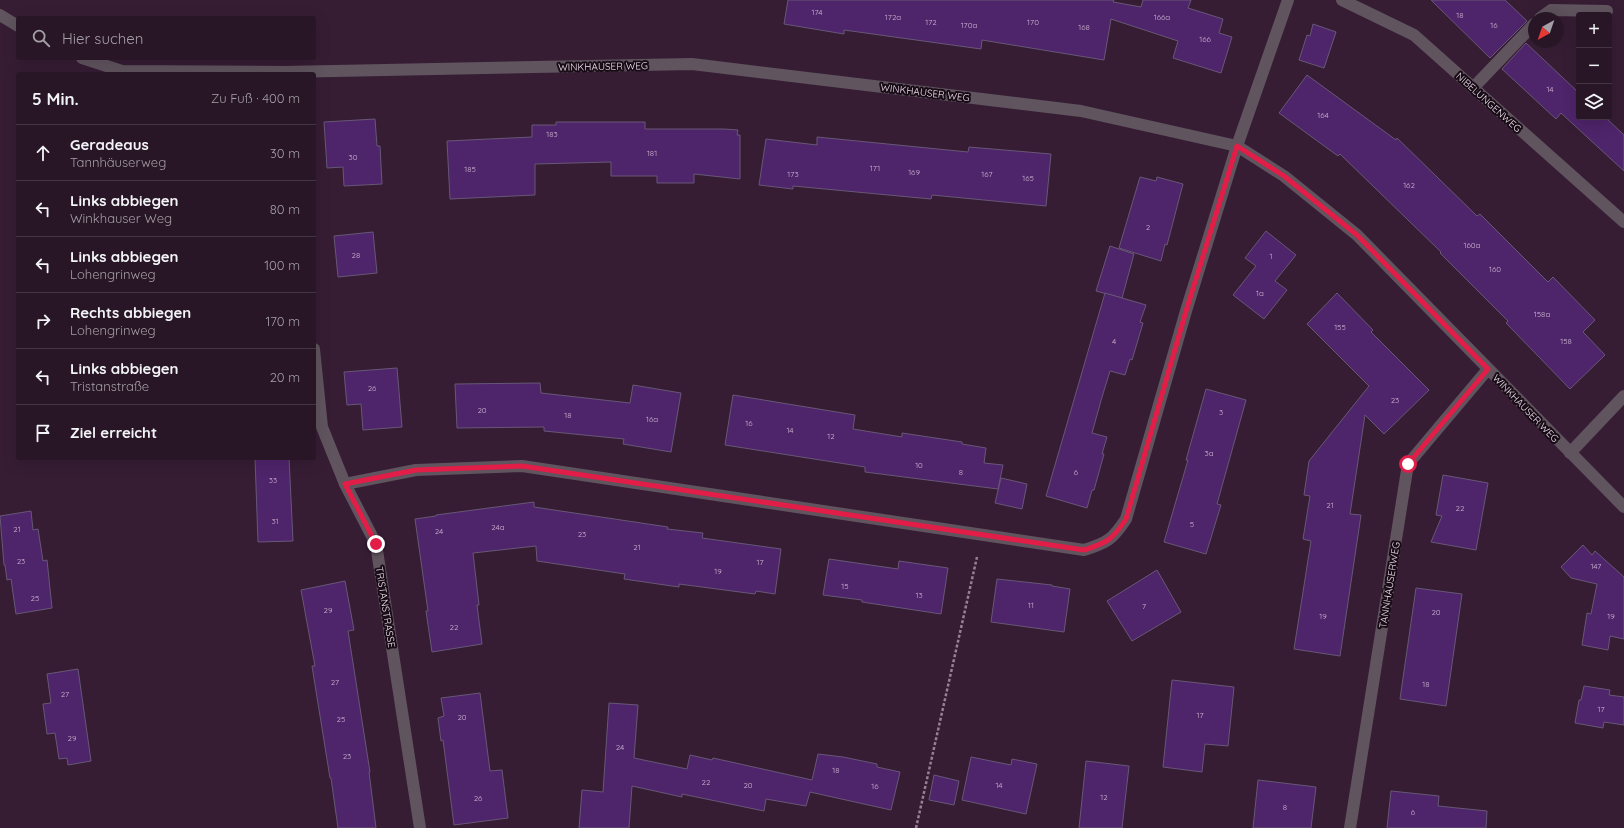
<!DOCTYPE html>
<html lang="de">
<meta charset="utf-8">
<style>
:root{--surface:#281627;--page:#301f2f;--text:#f1f3f6;--muted:#a59fa7;--line:#443544}
body{margin:0;font-family:Quicksand,sans-serif;background:var(--page);color:var(--text)}
.controls{position:absolute;right:12px;top:12px;display:grid;overflow:hidden;border-radius:4px;box-shadow:0 4px 16px #0002}
.controls button{width:36px;height:36px;display:grid;place-items:center;padding:0;border:0;border-bottom:1px solid var(--line);background:var(--surface);color:var(--text);font:20px sans-serif}
.compass{position:absolute;left:1528px;top:12px;width:36px;height:36px;border-radius:50%;background:var(--surface);box-shadow:0 4px 16px #0002;rotate:220deg}
.stop{position:absolute;width:12px;height:12px;margin:-9px;border:3px solid #e11d48;border-radius:50%;background:#fff}
.stop.end{background:#e11d48;border-color:#fff;box-shadow:0 1px 4px #0008}
.list{margin:0;padding:0;list-style:none}
h2{display:flex;justify-content:space-between;align-items:center;height:52px;margin:0;padding:0 16px;font-size:17px}
h2 small{font-size:13px;font-weight:400;color:var(--muted)}
.list li{display:grid;grid-template-columns:26px 1fr auto;gap:12px;align-items:center;box-sizing:border-box;height:56px;padding:0 16px;border-top:1px solid var(--line)}
.list b{display:block;font-size:15px;white-space:nowrap}
.list p{margin:0;font-size:13px;white-space:nowrap;color:var(--muted)}
.list em{font-size:13px;font-style:normal;color:var(--muted)}
.icon{flex:none;width:22px;height:22px;fill:none;stroke:currentColor;stroke-width:2;stroke-linecap:round;stroke-linejoin:round}
.map{position:relative;flex:none;width:1624px;height:828px;overflow:hidden}
.search{position:absolute;background:var(--surface);box-shadow:0 4px 16px #0002;left:16px;top:16px;width:300px;height:44px;display:flex;align-items:center;gap:10px;box-sizing:border-box;padding:0 14px;border-radius:4px;color:var(--muted);font-size:15px}
.panel{position:absolute;background:var(--surface);box-shadow:0 4px 16px #0002;left:16px;top:72px;width:300px;height:388px;border-radius:4px}
.map>svg:first-child{display:block}
.building{fill:#4e246a;stroke:#685777}
.lines{fill:none;stroke-linecap:round;stroke-linejoin:round}
.path{stroke:#968194;stroke-width:2.5;stroke-dasharray:3 2;stroke-linecap:butt}
.lane{stroke:#60545f;stroke-width:12}
.street{stroke:#60545f;stroke-width:12}
.route{stroke:#e11d48;stroke-width:5}
.labels{text-anchor:middle;stroke-width:4;stroke-linejoin:round;paint-order:stroke}
.number-label{font-size:8px;fill:#c8b0cd}
.street-label{font-size:10px;fill:#f0dfee;stroke:#170c16}
</style>
<div class="map">
<svg width="1624" height="828" viewBox="0 0 1624 828">
<rect width="100%" height="100%" fill="#361d34"/>
<!-- building -->
<g class="building">
<path d="M788,0H1114L1113,2L1141,7L1143,0H1191L1188,8L1223,19L1219,33L1232,37L1221,73L1173,58L1178,41L1111,19L1104,60L982,40L981,49L844,30V34L784,24Z"/>
<path d="M1431,0H1505L1527,21L1490,58Z"/>
<path d="M1313,24L1336,32L1324,68L1299,60L1307,35L1310,36Z"/>
<path d="M1526,43L1579,93V117H1605L1624,135V171L1561,113L1556,119L1502,69Z"/>
<path d="M1307,75L1396,140L1397,138L1477,216L1480,214L1548,282L1553,277L1595,320L1583,332L1605,355L1570,389L1506,323L1508,321L1440,253L1441,252L1340,154L1338,156L1279,113Z"/>
<path d="M375,119L377,146H380L382,184L344,186L343,167L327,168L324,122Z"/>
<path d="M556,122H645V129H724L738,130L737,135H740V179L694,174V183H657V176H611V162L535,164V195L450,199L447,141L532,137V125H556Z"/>
<path d="M817,137L968,152L969,147L1051,154L1046,206L932,195L931,199L793,186V189L759,185L766,139L817,145Z"/>
<path d="M1140,177L1156,181L1157,177L1183,184L1167,245L1165,244L1161,261L1119,248Z"/>
<path d="M1266,231L1296,255L1275,281L1287,290L1264,319L1233,295L1256,266L1245,258Z"/>
<path d="M373,232L377,273L338,277L334,236Z"/>
<path d="M1110,246L1134,254L1122,298L1096,291Z"/>
<path d="M1105,293L1146,305L1140,322L1143,323L1132,360L1130,359L1125,375L1110,371L1102,397L1092,433L1107,437L1102,454H1104L1094,490H1092L1087,508L1046,496Z"/>
<path d="M1337,293L1373,330L1371,332L1429,390L1384,434L1365,415L1350,514L1361,515L1340,656L1294,649L1311,541L1303,539L1310,496L1304,495L1309,461L1369,386L1307,324Z"/>
<path d="M397,368L402,427L363,430L361,404L347,405L344,372Z"/>
<path d="M540,383L541,393L630,403L633,385L681,393L671,452L623,444L624,439L544,431V427L457,428L455,384Z"/>
<path d="M1206,389L1246,400L1217,504L1221,505L1206,554L1164,542L1188,460H1186Z"/>
<path d="M733,395L855,415L853,429L902,437V433L962,442V444L986,448L984,463L1003,465L998,489L865,472V467L725,445Z"/>
<path d="M255,458H289L293,541L258,542Z"/>
<path d="M1443,475L1488,483L1476,550L1431,542L1442,516L1436,515Z"/>
<path d="M1001,478L1027,484L1022,509L995,503Z"/>
<path d="M534,502V507L668,527L667,529L703,533L702,538L781,549L775,594L756,591L755,594L679,584V587L624,579L625,574L537,561L536,546L473,553L479,605H477L482,644L432,652L426,611H428L415,519L436,516V515Z"/>
<path d="M31,511L33,530L38,529L43,561L47,560L52,608L16,614L11,579L7,580L5,565H4L0,516Z"/>
<path d="M1583,545L1592,555L1595,551L1624,577V639L1610,636L1608,650L1582,645L1587,613L1591,614L1597,584L1571,578L1561,567Z"/>
<path d="M829,559L898,569L899,561L948,568L941,614L862,602V600L823,595Z"/>
<path d="M1157,570L1181,612L1132,641L1107,601Z"/>
<path d="M997,579L1052,585V586L1070,589L1064,632L991,622Z"/>
<path d="M345,581L354,630L348,631L370,772H369L376,828H338L331,778H330L312,666H315L301,590Z"/>
<path d="M1416,588L1462,594L1446,706L1400,699Z"/>
<path d="M78,669L91,761L68,765L67,758L59,759L55,733L47,734L43,704L51,703L47,674Z"/>
<path d="M1172,680L1234,687L1228,746L1205,744L1202,772L1163,767Z"/>
<path d="M1584,686L1610,690L1609,695L1624,697V725L1604,722L1603,728L1575,723L1579,700H1581Z"/>
<path d="M480,693L490,771L502,770L508,818L454,825L443,740L441,741L438,718L444,716L441,698Z"/>
<path d="M609,703L638,705L634,758L687,769L690,755L712,760L713,758L812,780L818,754L843,757L877,764V767L900,772L891,810L810,792L806,806L766,799L764,811L682,794V797L632,786L629,828H579L582,790L603,792Z"/>
<path d="M971,757L1011,765L1012,759L1037,764L1026,814L962,800Z"/>
<path d="M1086,761L1129,766L1122,828H1079Z"/>
<path d="M934,775L959,781L954,805L929,800Z"/>
<path d="M1258,780L1316,787L1311,828H1253Z"/>
<path d="M1391,791L1439,796L1438,806L1487,811L1486,828H1387Z"/>
</g>
<g class="lines">
<!-- path -->
<path class="path" d="M916,828L977,557"/>
<!-- lane -->
<g class="lane">
<path d="M1540,18L1551,10L1607,11"/>
<path d="M1473,88L1534,24"/>
</g>
<!-- street -->
<g class="street">
<path d="M1342,0L1414,35L1624,222"/>
<path d="M0,15L18,26"/>
<path d="M82,58L122,71L284,72L692,64L1081,111L1237,146L1284,176L1357,235L1624,507"/>
<path d="M314,349L322,427L345,484L376,544L420,828"/>
<path d="M1570,453L1624,396"/>
<path d="M345,484L416,470L522,466L1084,550C1107,543 1113,539 1126,519L1186,311L1237,146L1288,0"/>
<path d="M1350,828L1408,464L1488,369"/>
</g>
</g>
<g class="lines">
<!-- route -->
<path class="route" d="M376,544L345,484L416,470L522,466L1084,550C1107,543 1113,539 1126,519L1186,311L1237,146L1284,176L1357,235L1488,369L1408,464"/>
</g>
<g class="labels">
<!-- number labels -->
<g class="number-label">
<text x="817" y="15">174</text>
<text x="1460" y="18">18</text>
<text x="893" y="20">172a</text>
<text x="1162" y="20">166a</text>
<text x="931" y="25">172</text>
<text x="1033" y="25">170</text>
<text x="969" y="28">170a</text>
<text x="1494" y="28">16</text>
<text x="1084" y="30">168</text>
<text x="1205" y="42">166</text>
<text x="1550" y="92">14</text>
<text x="1323" y="118">164</text>
<text x="552" y="137">183</text>
<text x="652" y="156">181</text>
<text x="353" y="160">30</text>
<text x="875" y="171">171</text>
<text x="470" y="172">185</text>
<text x="914" y="175">169</text>
<text x="793" y="177">173</text>
<text x="987" y="177">167</text>
<text x="1028" y="181">165</text>
<text x="1409" y="188">162</text>
<text x="1148" y="230">2</text>
<text x="1472" y="248">160a</text>
<text x="356" y="258">28</text>
<text x="1271" y="259">1</text>
<text x="1495" y="272">160</text>
<text x="1260" y="296">1a</text>
<text x="1542" y="317">158a</text>
<text x="1340" y="330">155</text>
<text x="1114" y="344">4</text>
<text x="1566" y="344">158</text>
<text x="372" y="391">26</text>
<text x="1395" y="403">23</text>
<text x="482" y="413">20</text>
<text x="1221" y="415">3</text>
<text x="568" y="418">18</text>
<text x="652" y="422">16a</text>
<text x="749" y="426">16</text>
<text x="790" y="433">14</text>
<text x="831" y="439">12</text>
<text x="1209" y="456">3a</text>
<text x="919" y="468">10</text>
<text x="961" y="475">8</text>
<text x="1076" y="475">6</text>
<text x="273" y="483">33</text>
<text x="1330" y="508">21</text>
<text x="1460" y="511">22</text>
<text x="275" y="524">31</text>
<text x="1192" y="527">5</text>
<text x="498" y="530">24a</text>
<text x="17" y="532">21</text>
<text x="439" y="534">24</text>
<text x="582" y="537">23</text>
<text x="637" y="550">21</text>
<text x="21" y="564">23</text>
<text x="760" y="565">17</text>
<text x="1596" y="569">147</text>
<text x="718" y="574">19</text>
<text x="845" y="589">15</text>
<text x="919" y="598">13</text>
<text x="35" y="601">25</text>
<text x="1031" y="608">11</text>
<text x="1144" y="609">7</text>
<text x="328" y="613">29</text>
<text x="1436" y="615">20</text>
<text x="1323" y="619">19</text>
<text x="1611" y="619">19</text>
<text x="454" y="630">22</text>
<text x="335" y="685">27</text>
<text x="1426" y="687">18</text>
<text x="65" y="697">27</text>
<text x="1601" y="712">17</text>
<text x="1200" y="718">17</text>
<text x="462" y="720">20</text>
<text x="341" y="722">25</text>
<text x="72" y="741">29</text>
<text x="620" y="750">24</text>
<text x="347" y="759">23</text>
<text x="836" y="773">18</text>
<text x="706" y="785">22</text>
<text x="748" y="788">20</text>
<text x="999" y="788">14</text>
<text x="875" y="789">16</text>
<text x="1104" y="800">12</text>
<text x="478" y="801">26</text>
<text x="1285" y="810">8</text>
<text x="1413" y="815">6</text>
</g>
<!-- street labels -->
<g class="street-label">
<text transform="translate(603 66) rotate(-1)" y="4">WINKHAUSER WEG</text>
<text transform="translate(925 92) rotate(7)" y="4">WINKHAUSER WEG</text>
<text transform="translate(1489 102) rotate(42)" y="4">NIBELUNGENWEG</text>
<text transform="translate(1526 408) rotate(46)" y="4">WINKHAUSER WEG</text>
<text transform="translate(1389 585) rotate(-81)" y="4">TANNHÄUSERWEG</text>
<text transform="translate(386 607) rotate(81)" y="4">TRISTANSTRASSE</text>
</g>
</g>
</svg>
<div class="controls">
<button>+</button>
<button>−</button>
<button><svg class="icon" aria-label="layers" viewBox="0 0 24 24"><path d="M12 4l9 5-9 5-9-5zM3 14l9 5 9-5"/></svg></button>
</div>
<svg class="compass" viewBox="-18 -18 36 36"><path d="M0-13l5 13h-10z" fill="#e53935"/><path d="M0 13l5-13h-10z" fill="#a59fa7"/></svg>
<div class="stop" style="left:1408px;top:464px"></div>
<div class="stop end" style="left:376px;top:544px"></div>
<div class="search"><svg class="icon" aria-label="search" viewBox="0 0 24 24"><circle cx="10" cy="10" r="6"/><path d="M15 15l6 6"/></svg>Hier suchen</div>
<section class="panel">
<h2>5 Min.<small>Zu Fuß · 400 m</small></h2>
<ul class="list">
<li><svg class="icon" aria-label="ahead" viewBox="0 0 24 24"><path d="M12 20V5M6 11l6-6 6 6"/></svg><div><b>Geradeaus</b><p>Tannhäuserweg</p></div><em>30 m</em></li>
<li><svg class="icon" aria-label="left" viewBox="0 0 24 24"><path d="M17 20v-9H6M10 6l-5 5 5 5"/></svg><div><b>Links abbiegen</b><p>Winkhauser Weg</p></div><em>80 m</em></li>
<li><svg class="icon" aria-label="left" viewBox="0 0 24 24"><path d="M17 20v-9H6M10 6l-5 5 5 5"/></svg><div><b>Links abbiegen</b><p>Lohengrinweg</p></div><em>100 m</em></li>
<li><svg class="icon" aria-label="right" viewBox="0 0 24 24"><path d="M7 20v-9h11M14 6l5 5-5 5"/></svg><div><b>Rechts abbiegen</b><p>Lohengrinweg</p></div><em>170 m</em></li>
<li><svg class="icon" aria-label="left" viewBox="0 0 24 24"><path d="M17 20v-9H6M10 6l-5 5 5 5"/></svg><div><b>Links abbiegen</b><p>Tristanstraße</p></div><em>20 m</em></li>
<li><svg class="icon" aria-label="arrive" viewBox="0 0 24 24"><path d="M6 21V4h12l-3 4 3 4H6"/></svg><div><b>Ziel erreicht</b></div></li>
</ul>
</section>
</div>
